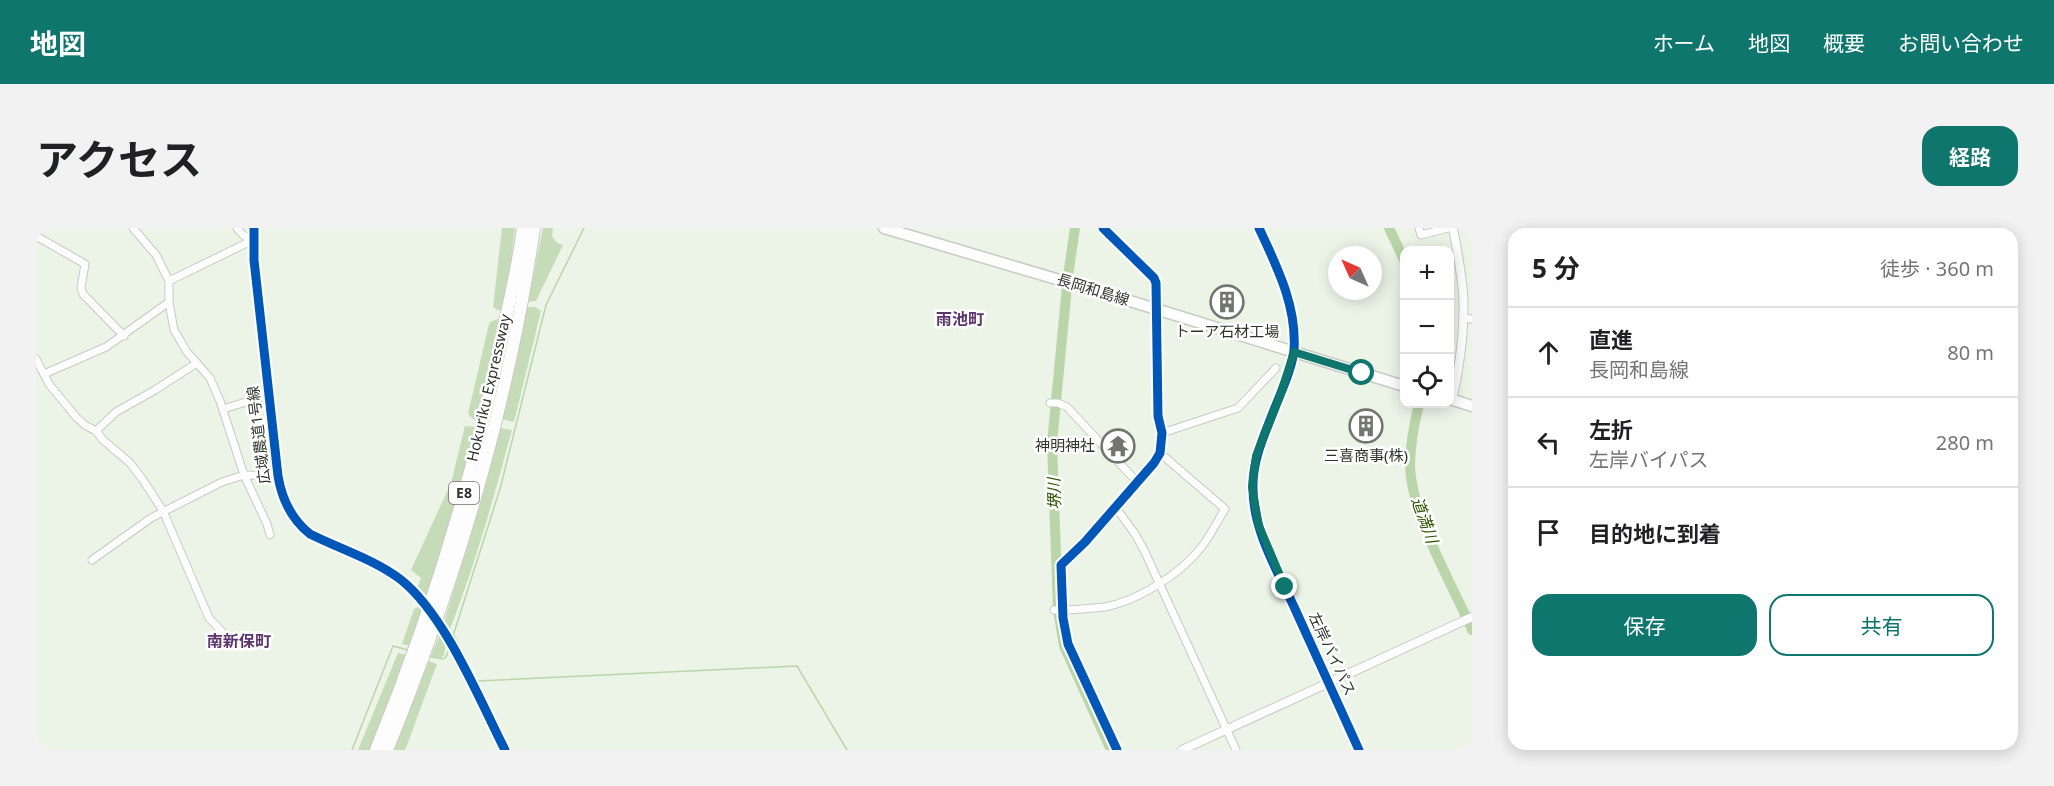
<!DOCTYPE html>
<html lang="ja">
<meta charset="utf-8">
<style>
:root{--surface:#fff;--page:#f2f2f2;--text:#202124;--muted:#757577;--line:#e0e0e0;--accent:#0f766e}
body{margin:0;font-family:"Noto Sans","Noto Sans JP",sans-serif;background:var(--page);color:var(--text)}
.controls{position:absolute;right:18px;top:18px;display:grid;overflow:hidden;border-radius:12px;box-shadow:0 3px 15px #0003}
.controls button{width:54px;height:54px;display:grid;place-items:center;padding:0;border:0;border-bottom:2px solid var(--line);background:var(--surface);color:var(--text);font:30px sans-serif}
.compass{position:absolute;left:1292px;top:18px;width:54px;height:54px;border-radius:50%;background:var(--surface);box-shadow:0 3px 15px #0003;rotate:315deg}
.stop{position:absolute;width:18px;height:18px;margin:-14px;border:4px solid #0f766e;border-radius:50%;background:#fff}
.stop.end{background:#0f766e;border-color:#fff;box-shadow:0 2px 6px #0008}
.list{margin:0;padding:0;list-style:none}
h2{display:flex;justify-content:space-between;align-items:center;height:78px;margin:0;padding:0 24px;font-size:26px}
h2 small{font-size:20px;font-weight:400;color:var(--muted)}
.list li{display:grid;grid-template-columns:39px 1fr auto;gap:18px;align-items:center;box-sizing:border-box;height:90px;padding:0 24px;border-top:2px solid var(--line)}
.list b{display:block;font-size:22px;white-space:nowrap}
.list p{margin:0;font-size:20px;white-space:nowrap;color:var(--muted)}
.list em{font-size:20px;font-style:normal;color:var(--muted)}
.actions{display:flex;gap:12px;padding:18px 24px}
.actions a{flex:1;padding:14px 0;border:2px solid var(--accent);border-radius:18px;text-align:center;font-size:21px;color:var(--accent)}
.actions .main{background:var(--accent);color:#fff}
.icon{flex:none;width:33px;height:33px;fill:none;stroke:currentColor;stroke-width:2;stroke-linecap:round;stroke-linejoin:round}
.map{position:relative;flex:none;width:1436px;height:522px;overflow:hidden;border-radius:18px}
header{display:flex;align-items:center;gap:36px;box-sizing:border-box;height:84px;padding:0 30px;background:var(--accent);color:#fff}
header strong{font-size:28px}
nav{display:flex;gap:33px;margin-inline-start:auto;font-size:21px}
.intro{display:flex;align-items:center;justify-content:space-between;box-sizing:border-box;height:144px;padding:0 36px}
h1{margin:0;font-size:42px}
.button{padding:15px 27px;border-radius:18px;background:var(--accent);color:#fff;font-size:21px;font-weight:700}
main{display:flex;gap:36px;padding:0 36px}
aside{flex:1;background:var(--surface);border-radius:18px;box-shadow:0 3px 15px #0003}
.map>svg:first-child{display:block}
.forest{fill:#c6dcb8}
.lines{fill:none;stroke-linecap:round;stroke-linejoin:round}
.stream{stroke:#bbd5aa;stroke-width:1.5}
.river{stroke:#bbd5aa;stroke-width:10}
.minor-casing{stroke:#c6cbc3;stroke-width:9}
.tertiary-casing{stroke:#c6cbc3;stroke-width:10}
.primary-casing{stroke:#c6cbc3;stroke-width:13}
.motorway-casing{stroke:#c6cbc3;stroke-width:14}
.minor{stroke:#fcfdfc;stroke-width:7}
.tertiary{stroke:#fcfdfc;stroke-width:8}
.primary{stroke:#fcfdfc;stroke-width:10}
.motorway{stroke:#fcfdfc;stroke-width:12}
.cycleway-casing{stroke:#fff;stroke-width:13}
.cycleway{stroke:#0057b8;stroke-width:9}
.route{stroke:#0f766e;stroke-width:8}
.labels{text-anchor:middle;stroke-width:5;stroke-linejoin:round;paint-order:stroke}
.shield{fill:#fff;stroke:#6d716b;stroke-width:1.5}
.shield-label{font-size:14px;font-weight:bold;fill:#2f342c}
.street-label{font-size:15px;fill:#2f342c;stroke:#fff}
.poi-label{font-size:15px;fill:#2f342c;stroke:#fff}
.neighbourhood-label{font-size:16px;font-weight:bold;fill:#5c356c;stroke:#fff}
.water-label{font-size:16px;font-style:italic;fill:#2c5300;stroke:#fff}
</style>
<header>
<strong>地図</strong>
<nav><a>ホーム</a><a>地図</a><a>概要</a><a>お問い合わせ</a></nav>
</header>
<div class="intro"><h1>アクセス</h1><a class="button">経路</a></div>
<main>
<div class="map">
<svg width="1436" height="522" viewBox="0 0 1436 522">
<rect width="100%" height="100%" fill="#ecf4e8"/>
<!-- forest -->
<g class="forest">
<path d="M466,0H479L471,65L467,82H461L457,79Z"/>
<path d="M507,0H517L516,8L521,15L527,17L500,73L492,74Z"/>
<path d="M491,79H499L505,83L478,194L466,191Z"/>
<path d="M467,89L442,193L437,191L432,186L452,100L454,94Z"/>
<path d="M429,198L442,199L394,363L390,369L382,359L385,350L375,342L415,255Z"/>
<path d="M465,200L476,202C458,269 439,337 414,401L408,394L441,287Z"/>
<path d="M382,379L387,380L375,418L366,416L378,381Z"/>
<path d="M404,405L410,414L408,427L405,430L395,428Z"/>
<path d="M362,425L371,427L333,522H322Z"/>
<path d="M393,433L401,436L371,517L369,522H358Z"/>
</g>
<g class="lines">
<!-- stream -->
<g class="stream">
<path d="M418,407L441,453L761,438L811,522"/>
<path d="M416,411L464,261L510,77L548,0"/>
<path d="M391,428L407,431L410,429L413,421"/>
<path d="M316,522L357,418L372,422"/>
</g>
<!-- river -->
<g class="river">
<path d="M1039,0L1032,48L1016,215L1022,382L1028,418L1075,522"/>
<path d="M1353,0L1368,32"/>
<path d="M1383,176C1378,196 1374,218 1374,239C1377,292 1415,353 1436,402"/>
</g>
<!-- minor casing -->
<g class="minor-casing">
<g id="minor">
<path d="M97,0L120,27L133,53V74L138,102L151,124L174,150L184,173L208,247L231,296L234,307"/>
<path d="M1067,0L1118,50L1120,55L1122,188L1126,205L1124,225L1118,235L1049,314L1025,337L1027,390L1032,416L1081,522"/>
<path d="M1383,0L1385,7L1412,0"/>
<path d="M0,8L49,36L45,60L47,66L88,108"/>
<path d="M133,53L217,12L207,7L201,0"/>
<path d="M1427,90L1436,91"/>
<path d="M0,131L13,156L40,189L49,197L60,203L67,212L94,235L107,252L127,283L173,390L196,414"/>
<path d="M8,146L70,119L133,74"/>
<path d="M1014,175H1022L1031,179L1102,255"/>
<path d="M187,181L233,167"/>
<path d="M60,203L80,184L119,162L161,135"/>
<path d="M1126,205L1202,180L1240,140"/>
<path d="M1080,280L1099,306L1108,322L1200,522"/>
<path d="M56,332L115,290L186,254L208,247L242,248"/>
<path d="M1018,382C1035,382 1052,381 1069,379C1101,373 1143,347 1164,321C1174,309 1180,295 1189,281L1124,225"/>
</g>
</g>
<!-- tertiary casing -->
<g class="tertiary-casing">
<g id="tertiary">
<path d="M218,0V32L242,248C246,272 255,291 274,306C313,325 358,338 386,373"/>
<path d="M1223,0C1241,39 1261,78 1258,122C1256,141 1245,164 1238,182C1228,208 1216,233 1217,261C1217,303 1242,344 1259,381C1280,428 1302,475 1323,522"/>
<path d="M1416,172C1424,137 1429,100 1427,65C1425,43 1421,21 1417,0"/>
<path d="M407,401L469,522"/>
<path d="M1146,522L1436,389"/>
</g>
</g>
<!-- primary casing -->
<g class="primary-casing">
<g id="primary">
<path d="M848,0L1081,69L1368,158"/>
<path d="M1414,171L1436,178"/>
</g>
</g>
<!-- motorway casing -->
<g class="motorway-casing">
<g id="motorway">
<path d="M340,522C396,385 439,244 468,99C475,66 483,33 487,0"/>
<path d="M351,522C419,355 472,179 498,0"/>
</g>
</g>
<!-- minor -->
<use href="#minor" class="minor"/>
<!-- tertiary -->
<use href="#tertiary" class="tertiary"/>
<!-- primary -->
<use href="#primary" class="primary"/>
<!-- motorway -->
<use href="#motorway" class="motorway"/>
<!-- cycleway casing -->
<g class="cycleway-casing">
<g id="cycleway">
<path d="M218,0V32L242,248C246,272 255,291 274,306C304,321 337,331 364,351C409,386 443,471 469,522"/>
<path d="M1067,0L1118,50L1120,55L1122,188L1126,205L1124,225L1118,235L1049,314L1025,337L1027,390L1032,416L1081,522"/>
<path d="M1223,0C1241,39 1261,78 1258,122C1256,141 1245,164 1238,182C1228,208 1216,233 1217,261C1217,303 1242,344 1259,381C1280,428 1302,475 1323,522"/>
</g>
</g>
<!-- cycleway -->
<use href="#cycleway" class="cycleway"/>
</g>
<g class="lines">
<!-- route -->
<path class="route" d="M1249,359L1223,298L1216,259L1220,228L1244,168L1258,124L1326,145"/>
</g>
<!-- icons -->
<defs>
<g id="building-ring" transform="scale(1.725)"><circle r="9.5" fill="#fff" stroke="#71776e" stroke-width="1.5"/><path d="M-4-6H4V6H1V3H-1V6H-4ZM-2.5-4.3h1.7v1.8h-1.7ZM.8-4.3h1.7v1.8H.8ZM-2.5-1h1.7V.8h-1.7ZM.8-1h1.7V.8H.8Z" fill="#71776e"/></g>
<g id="temple-ring" transform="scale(1.725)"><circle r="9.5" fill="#fff" stroke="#71776e" stroke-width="1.5"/><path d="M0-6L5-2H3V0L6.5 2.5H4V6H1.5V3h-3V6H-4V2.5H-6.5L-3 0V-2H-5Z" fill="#71776e"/></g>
</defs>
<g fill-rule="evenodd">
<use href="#building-ring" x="1191" y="74"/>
<use href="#building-ring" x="1330" y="198"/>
<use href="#temple-ring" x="1082" y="218"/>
</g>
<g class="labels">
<!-- shield labels -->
<rect class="shield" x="413" y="254" width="30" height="22" rx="4.5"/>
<g class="shield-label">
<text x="428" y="270">E8</text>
</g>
<!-- street labels -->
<g class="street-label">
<text transform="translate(1057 62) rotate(17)" y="5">長岡和島線</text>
<text transform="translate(453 160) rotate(-77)" y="5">Hokuriku Expressway</text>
<text transform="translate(223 207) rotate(-97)" y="5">広域農道1号線</text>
<text transform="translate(1296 426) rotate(65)" y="5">左岸バイパス</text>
</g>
<!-- poi labels -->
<g class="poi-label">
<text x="1191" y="109">トーア石材工場</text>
<text x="1059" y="223" text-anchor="end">神明神社</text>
<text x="1330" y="233">三喜商事(株)</text>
</g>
<!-- neighbourhood labels -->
<g class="neighbourhood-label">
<text x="924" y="97">雨池町</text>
<text x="203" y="419">南新保町</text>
</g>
<!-- water labels -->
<g class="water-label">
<text transform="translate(1018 266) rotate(-92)" y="6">堺川</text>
<text transform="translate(1389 292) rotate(70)" y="6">道満川</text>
</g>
</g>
</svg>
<div class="controls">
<button>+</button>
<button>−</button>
<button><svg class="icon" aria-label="locate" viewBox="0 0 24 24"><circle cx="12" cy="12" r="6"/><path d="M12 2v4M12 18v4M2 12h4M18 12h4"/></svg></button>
</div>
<svg class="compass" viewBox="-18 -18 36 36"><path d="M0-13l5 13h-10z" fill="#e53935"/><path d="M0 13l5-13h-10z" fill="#757577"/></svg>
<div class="stop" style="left:1326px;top:145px"></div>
<div class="stop end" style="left:1249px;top:359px"></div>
</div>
<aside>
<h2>5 分<small>徒歩 · 360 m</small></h2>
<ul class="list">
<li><svg class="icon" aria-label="ahead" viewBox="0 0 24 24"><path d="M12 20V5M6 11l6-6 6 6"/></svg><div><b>直進</b><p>長岡和島線</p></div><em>80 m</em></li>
<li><svg class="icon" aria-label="left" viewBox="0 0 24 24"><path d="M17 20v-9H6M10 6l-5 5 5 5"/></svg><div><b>左折</b><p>左岸バイパス</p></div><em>280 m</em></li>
<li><svg class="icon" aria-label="arrive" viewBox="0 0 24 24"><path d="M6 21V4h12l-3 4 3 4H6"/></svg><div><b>目的地に到着</b></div></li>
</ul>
<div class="actions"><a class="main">保存</a><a>共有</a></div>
</aside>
</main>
